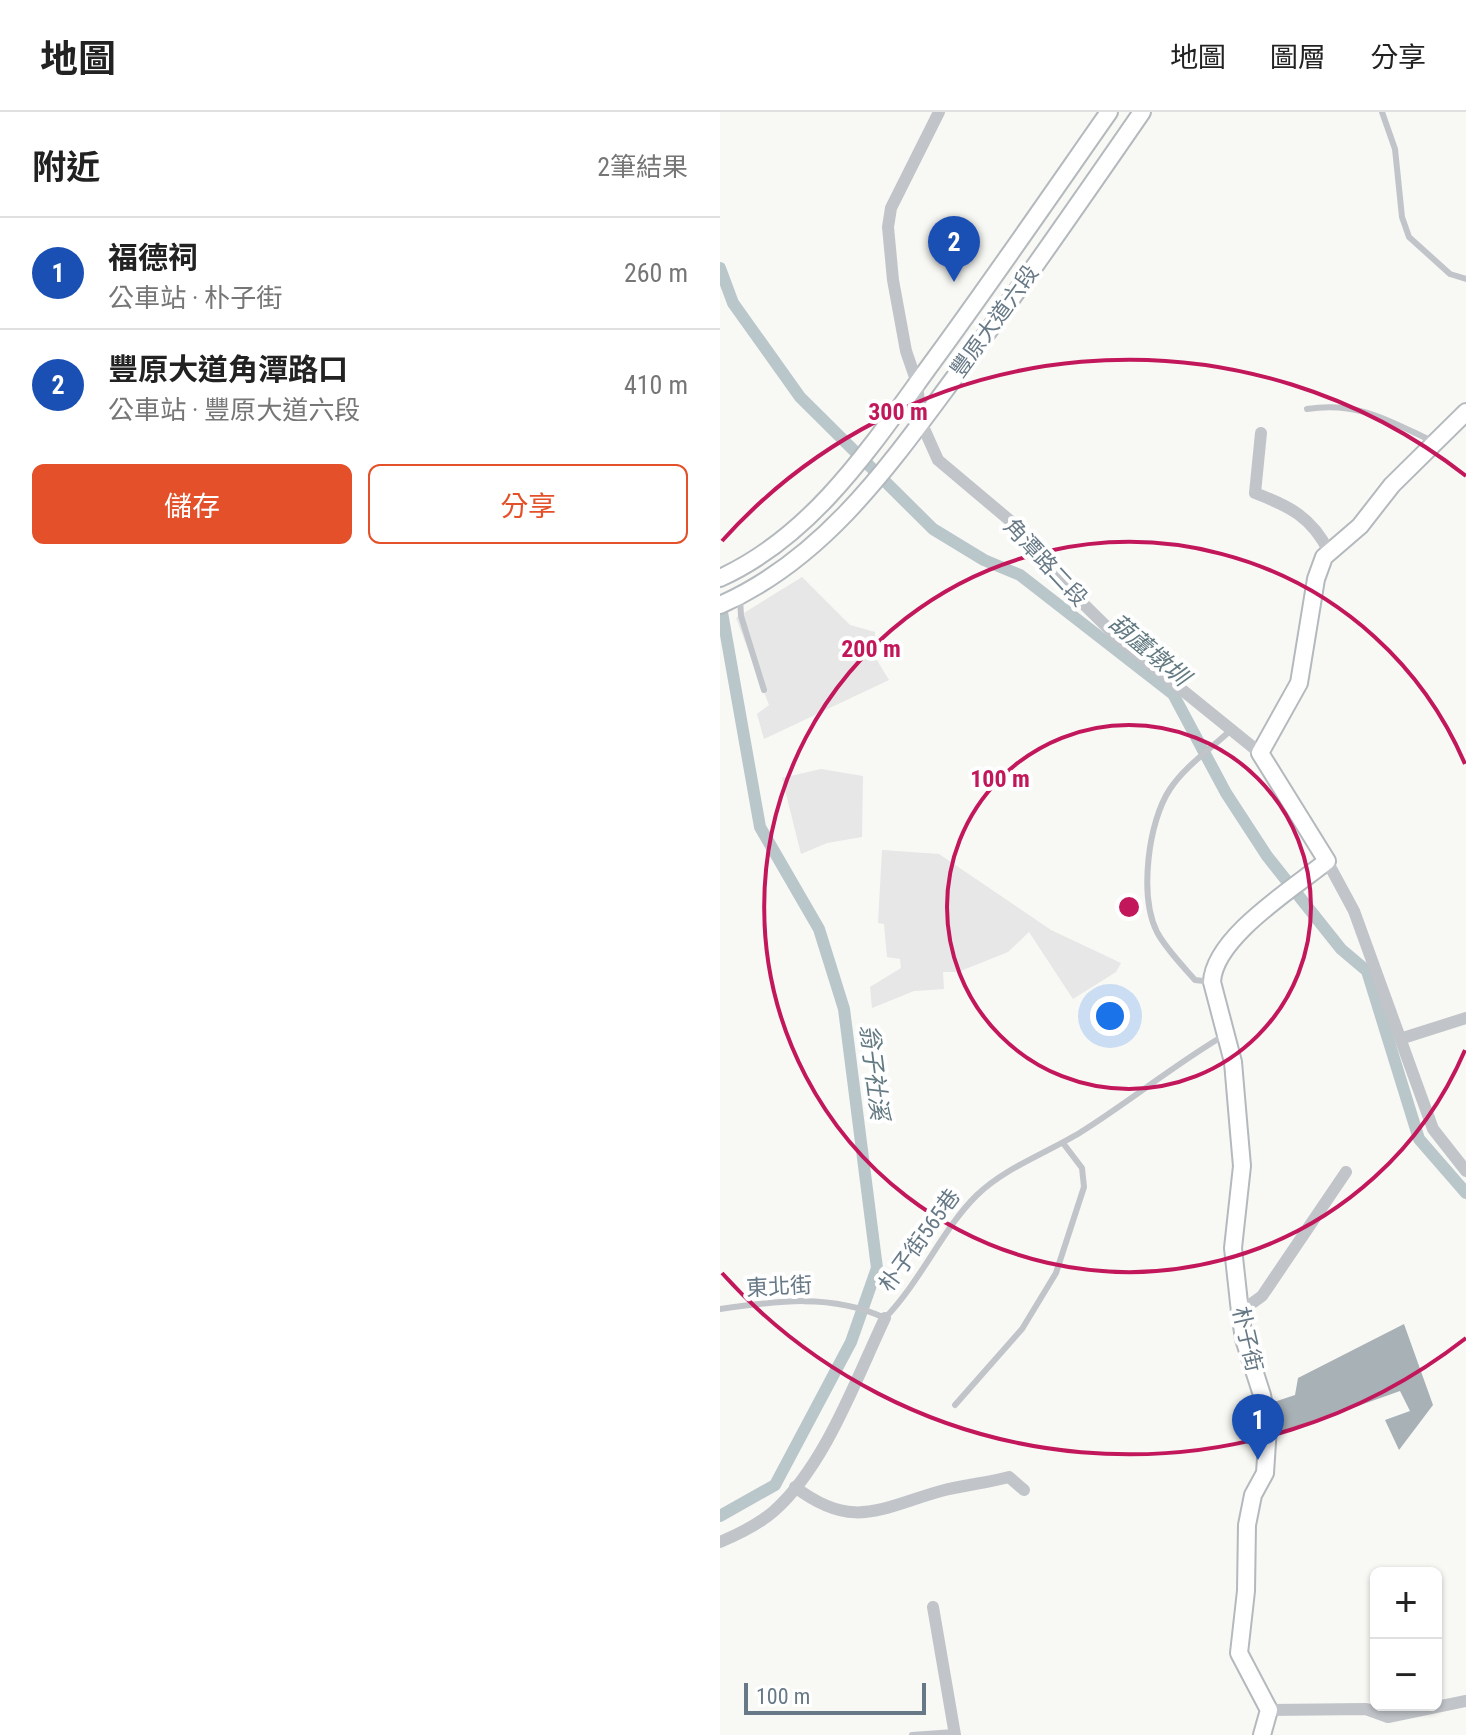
<!DOCTYPE html>
<html lang="zh-TW">
<meta charset="utf-8">
<style>
:root{--surface:#fff;--page:#f6f6f6;--text:#222;--muted:#767676;--line:#e0e0e0;--accent:#e45029}
body{margin:0;font-family:"Roboto Condensed","Noto Sans TC",sans-serif;background:var(--page);color:var(--text)}
.controls{position:absolute;right:24px;bottom:24px;display:grid;overflow:hidden;border-radius:12px;box-shadow:0 2px 6px #0004}
.controls button{width:72px;height:72px;display:grid;place-items:center;padding:0;border:0;border-bottom:2px solid var(--line);background:var(--surface);color:var(--text);font:40px sans-serif}
.scale{position:absolute;left:24px;bottom:20px;width:182px;box-sizing:border-box;padding-left:8px;border:4px solid #677986;border-top:0;font-size:22px;line-height:28px;white-space:nowrap;color:#677986;-webkit-text-stroke:6px #fff;paint-order:stroke}
.you{position:absolute;left:390px;top:904px;width:28px;height:28px;margin:-20px;border:6px solid #fff;border-radius:50%;background:#1a73e8;box-shadow:0 0 0 12px #1a73e833}
.badge{display:grid;place-items:center;width:52px;height:52px;border-radius:50%;background:var(--accent);color:#fff;font-size:26px;font-weight:700}
.pin{position:absolute;translate:-50% -66px;filter:drop-shadow(0 2px 4px #0008)}
.pin::after{content:'';position:absolute;top:42px;width:28px;height:24px;background:inherit;clip-path:polygon(0 0,100% 0,50% 100%)}
.list{margin:0;padding:0;list-style:none}
h2{display:flex;justify-content:space-between;align-items:center;height:104px;margin:0;padding:0 32px;font-size:34px}
h2 small{font-size:26px;font-weight:400;color:var(--muted)}
.list li{display:grid;grid-template-columns:52px 1fr auto;gap:24px;align-items:center;box-sizing:border-box;height:112px;padding:0 32px;border-top:2px solid var(--line)}
.list b{display:block;font-size:30px;white-space:nowrap}
.list p{margin:0;font-size:26px;white-space:nowrap;color:var(--muted)}
.list em{font-size:26px;font-style:normal;color:var(--muted)}
.actions{display:flex;gap:16px;padding:24px 32px}
.actions a{flex:1;padding:18px 0;border:2px solid var(--accent);border-radius:12px;text-align:center;font-size:28px;color:var(--accent)}
.actions .main{background:var(--accent);color:#fff}
.map{position:relative;flex:none;width:746px;height:1623px;overflow:hidden}
header{display:flex;align-items:center;gap:48px;box-sizing:border-box;height:112px;padding:0 40px;background:var(--surface);border-bottom:2px solid var(--line)}
header strong{font-size:38px}
nav{display:flex;gap:44px;margin-inline-start:auto;font-size:28px}
main{display:flex}
aside{flex:1;background:var(--surface)}
.map>svg:first-child{display:block}
.built{fill:#e6e7e6}
.lines{fill:none;stroke-linecap:round;stroke-linejoin:round}
.canal{stroke:#b9c6ca;stroke-width:12}
.building{fill:#a8b1b6}
.secondary-casing{stroke:#b3b9bd;stroke-width:20}
.lane{stroke:#c1c5c9;stroke-width:6}
.street{stroke:#c1c5c9;stroke-width:12}
.secondary{stroke:#fff;stroke-width:16}
.ring{fill:none;stroke:#c2185b;stroke-width:4}
.labels{text-anchor:middle;stroke-width:8;stroke-linejoin:round;paint-order:stroke}
.street-label{font-size:22px;fill:#677986;stroke:#fff}
.water-label{font-size:24px;font-style:italic;fill:#637a82;stroke:#fff}
.centre{fill:#c2185b;stroke:#fff;stroke-width:4}
.ring-label{font-size:24px;text-anchor:middle;font-weight:bold;fill:#c2185b;stroke:#fff;stroke-width:8;stroke-linejoin:round;paint-order:stroke}
</style>
<header>
<strong>地圖</strong>
<nav><a>地圖</a><a>圖層</a><a>分享</a></nav>
</header>
<main>
<aside>
<h2>附近<small>2筆結果</small></h2>
<ul class="list">
<li><span class="badge" style="background:#1a4fb4">1</span><div><b>福德祠</b><p>公車站 · 朴子街</p></div><em>260 m</em></li>
<li><span class="badge" style="background:#1a4fb4">2</span><div><b>豐原大道角潭路口</b><p>公車站 · 豐原大道六段</p></div><em>410 m</em></li>
</ul>
<div class="actions"><a class="main">儲存</a><a>分享</a></div>
</aside>
<div class="map">
<svg width="746" height="1623" viewBox="0 0 746 1623">
<rect width="100%" height="100%" fill="#f8f8f5"/>
<!-- built -->
<g class="built">
<path d="M82,465L130,513L155,520V545L169,568L44,627L37,602L49,593L16,506Z"/>
<path d="M101,657L143,664L142,725L107,731L81,742L62,666Z"/>
<path d="M162,738L219,742L331,818L401,851L396,860L353,887L309,820L288,840L238,860H223L224,877L194,879L152,896L150,875L181,856L180,847L167,845L164,812L158,811Z"/>
</g>
<g class="lines">
<!-- canal -->
<g class="canal">
<path d="M0,156L13,191L80,285L213,417L264,448L300,463L453,582L506,681L547,744L621,837L647,859L699,1027L746,1081"/>
<path d="M0,489L40,715L99,817L124,897L157,1156L131,1230L55,1373L0,1404"/>
</g>
</g>
<!-- building -->
<path class="building" d="M684,1212L713,1293L679,1338L665,1308L690,1299L680,1279L559,1322L554,1290L575,1283L578,1266Z"/>
<g class="lines">
<!-- secondary casing -->
<g class="secondary-casing">
<g id="secondary">
<path d="M0,466C96,422 154,330 214,248C274,166 331,83 389,0"/>
<path d="M0,493C107,446 173,348 240,258C302,174 362,87 422,0"/>
<path d="M542,1623L549,1598L519,1541L526,1479L527,1413L533,1383L545,1361L548,1315L542,1283L524,1227L520,1200L513,1136L522,1054L519,1020L513,950L492,870C494,825 574,776 607,749L540,641L579,571L596,467L604,445L640,414L672,373L746,300"/>
</g>
</g>
<!-- lane -->
<g class="lane">
<path d="M662,0L675,37L682,105L689,125L730,162L746,167"/>
<path d="M587,297C639,289 669,309 714,330"/>
<path d="M20,486L21,504L44,578"/>
<path d="M492,870L475,868C462,853 446,837 437,820C419,784 428,710 450,677C465,654 492,636 512,617"/>
<path d="M0,1197C56,1189 112,1181 165,1206C201,1169 223,1116 257,1083C286,1055 327,1041 361,1020C409,990 454,953 503,924"/>
<path d="M235,1293L302,1217L336,1161L364,1075L362,1056L343,1031"/>
<path d="M192,1623L234,1620"/>
</g>
<!-- street -->
<g class="street">
<path d="M219,0L171,96L168,115L173,168L186,239L197,271L201,310L218,348L294,412L312,430L328,457L398,526L540,641"/>
<path d="M541,321L535,381C569,394 592,405 609,440"/>
<path d="M607,749L634,799L713,1017L746,1059"/>
<path d="M683,926L746,906"/>
<path d="M520,1200L542,1184L626,1060"/>
<path d="M75,1375C133,1419 160,1396 221,1379C243,1373 267,1371 289,1365L304,1378"/>
<path d="M0,1430C19,1422 38,1413 54,1399C105,1354 136,1267 165,1206"/>
<path d="M213,1495L235,1623"/>
<path d="M549,1598L646,1597L668,1605L746,1589"/>
</g>
<!-- secondary -->
<use href="#secondary" class="secondary"/>
</g>
<!-- distance rings -->
<g class="ring">
<circle cx="409" cy="795" r="182"/>
<path d="M745 938A365 365 0 1 1 745 652"/>
<path d="M746 1226A547 547 0 0 1 2 1161M2 429A547 547 0 0 1 746 364"/>
</g>
<g class="labels">
<!-- street labels -->
<g class="street-label">
<text transform="translate(274 209) rotate(-54)" y="8">豐原大道六段</text>
<text transform="translate(326 450) rotate(47)" y="8">角潭路二段</text>
<text transform="translate(199 1128) rotate(-54)" y="8">朴子街565巷</text>
<text transform="translate(59 1174) rotate(-3)" y="8">東北街</text>
<text transform="translate(528 1227) rotate(77)" y="8">朴子街</text>
</g>
<!-- water labels -->
<g class="water-label">
<text transform="translate(429 538) rotate(40)" y="8">葫蘆墩圳</text>
<text transform="translate(154 960) rotate(83)" y="8">翁子社溪</text>
</g>
</g>
<circle cx="409" cy="795" r="12" class="centre"/>
<g class="ring-label">
<text x="178" y="308">300 m</text>
<text x="151" y="545">200 m</text>
<text x="280" y="675">100 m</text>
</g>
</svg>
<div class="controls">
<button>+</button>
<button>−</button>
</div>
<div class="scale">100 m</div>
<div class="you"></div>
<div class="pin badge" style="left:538px;top:1348px;background:#1a4fb4">1</div>
<div class="pin badge" style="left:234px;top:170px;background:#1a4fb4">2</div>
</div>
</main>
